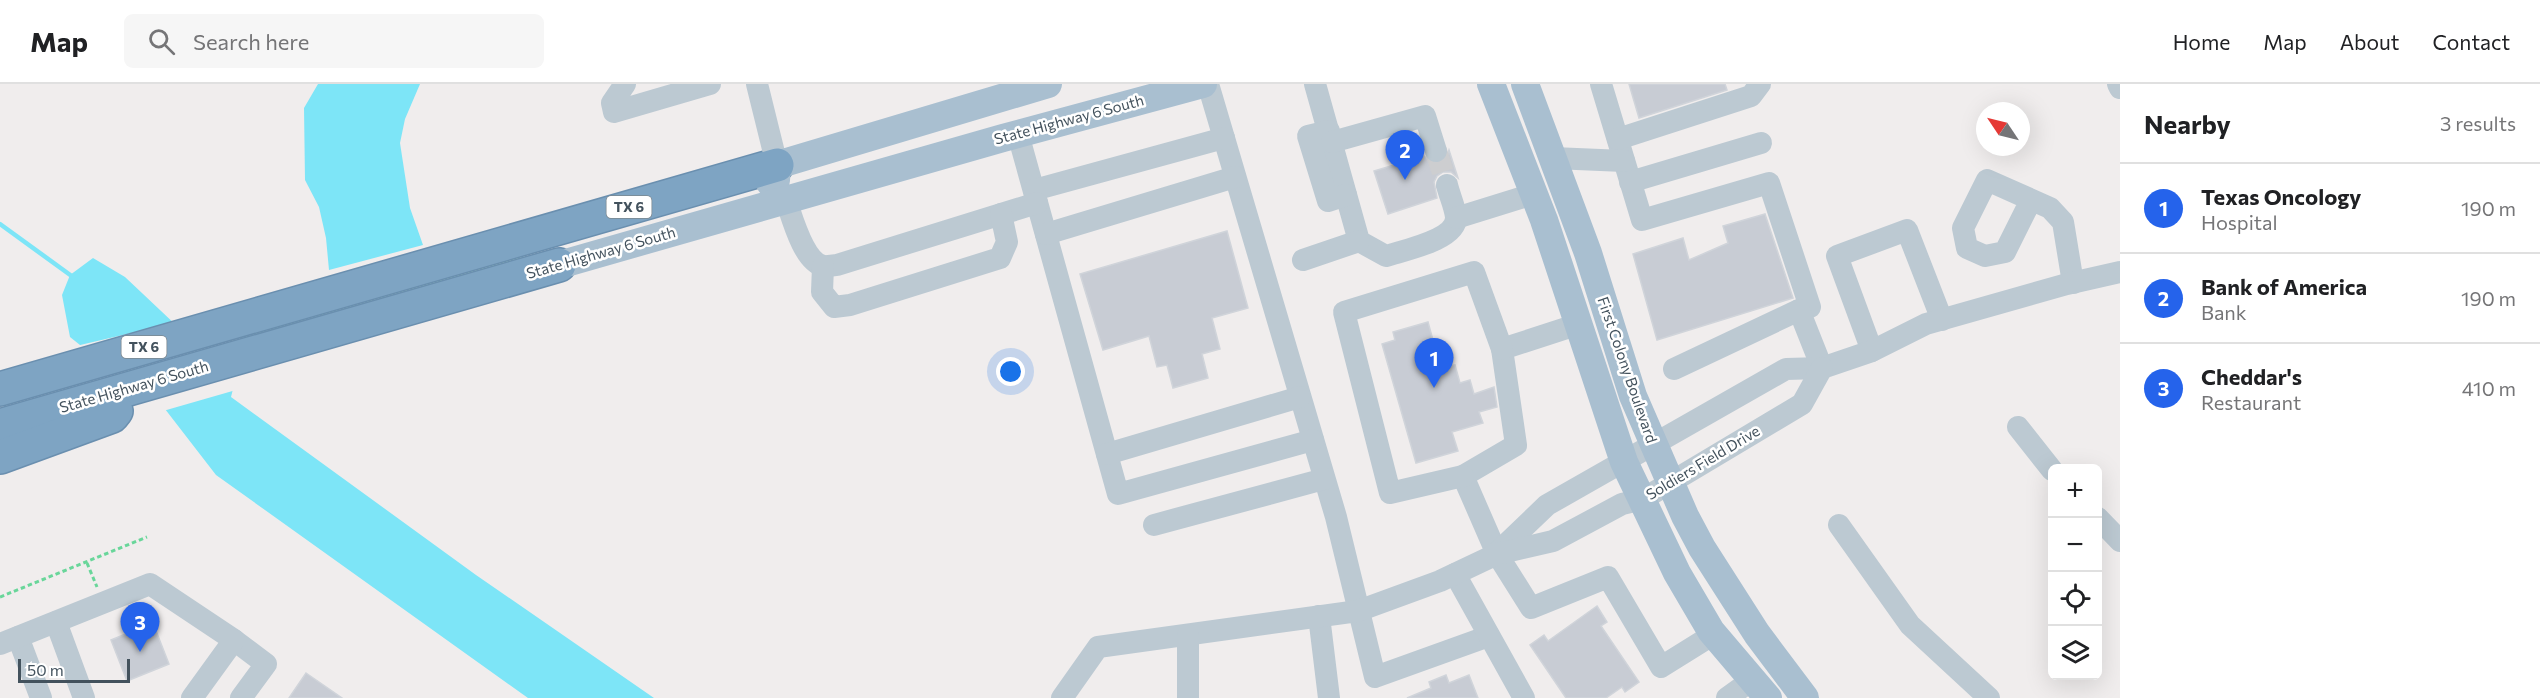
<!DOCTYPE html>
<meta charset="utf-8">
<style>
:root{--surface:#fff;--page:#f6f6f6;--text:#202124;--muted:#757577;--line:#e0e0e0;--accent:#2563eb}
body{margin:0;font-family:Commissioner,sans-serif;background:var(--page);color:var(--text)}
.controls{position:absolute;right:18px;bottom:18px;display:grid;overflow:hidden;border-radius:9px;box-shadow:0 6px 24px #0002}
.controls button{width:54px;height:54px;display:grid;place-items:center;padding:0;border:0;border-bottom:2px solid var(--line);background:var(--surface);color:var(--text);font:30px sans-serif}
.compass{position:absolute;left:1976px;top:18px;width:54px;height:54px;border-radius:50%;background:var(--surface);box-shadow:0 6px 24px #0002;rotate:305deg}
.scale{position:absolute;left:18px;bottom:15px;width:112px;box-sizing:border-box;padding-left:6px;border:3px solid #43525d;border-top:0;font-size:16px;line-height:21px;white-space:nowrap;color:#43525d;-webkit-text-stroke:4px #fff;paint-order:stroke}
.you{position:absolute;left:1011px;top:288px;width:21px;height:21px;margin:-15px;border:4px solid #fff;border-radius:50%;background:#1a73e8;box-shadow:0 0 0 9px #1a73e833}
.badge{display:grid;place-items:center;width:39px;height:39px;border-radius:50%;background:var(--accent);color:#fff;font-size:20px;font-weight:700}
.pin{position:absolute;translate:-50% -50px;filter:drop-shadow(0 2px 3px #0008)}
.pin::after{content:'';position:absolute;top:32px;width:21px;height:18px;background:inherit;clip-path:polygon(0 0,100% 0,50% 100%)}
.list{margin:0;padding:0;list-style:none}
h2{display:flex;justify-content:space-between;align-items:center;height:78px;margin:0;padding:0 24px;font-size:26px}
h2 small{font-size:20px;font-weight:400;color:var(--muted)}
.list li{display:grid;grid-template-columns:39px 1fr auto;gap:18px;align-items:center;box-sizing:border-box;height:90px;padding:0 24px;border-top:2px solid var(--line)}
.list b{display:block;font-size:22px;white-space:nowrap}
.list p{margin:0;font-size:20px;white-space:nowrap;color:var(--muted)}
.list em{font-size:20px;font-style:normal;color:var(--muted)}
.icon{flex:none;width:33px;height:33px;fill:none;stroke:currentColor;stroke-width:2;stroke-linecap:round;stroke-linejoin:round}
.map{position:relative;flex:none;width:2120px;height:614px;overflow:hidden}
header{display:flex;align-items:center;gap:36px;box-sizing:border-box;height:84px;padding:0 30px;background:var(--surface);border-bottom:2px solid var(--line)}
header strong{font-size:28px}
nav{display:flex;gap:33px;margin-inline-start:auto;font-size:21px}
.search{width:420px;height:54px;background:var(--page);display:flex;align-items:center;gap:15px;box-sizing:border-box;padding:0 21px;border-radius:9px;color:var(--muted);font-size:22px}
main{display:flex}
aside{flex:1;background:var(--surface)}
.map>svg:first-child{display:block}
.green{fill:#b5f4ca}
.water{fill:#7de5f7}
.pier{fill:#f0eded}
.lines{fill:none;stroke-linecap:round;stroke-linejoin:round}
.stream{stroke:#7de5f7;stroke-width:4.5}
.building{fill:#c8ccd4;stroke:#d0d4da;stroke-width:1.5}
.minor-tunnel{stroke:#cdced0;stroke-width:22;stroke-dasharray:22 11;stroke-linecap:butt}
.highway-casing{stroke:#6a8faf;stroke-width:36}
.path{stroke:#69d69a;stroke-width:3;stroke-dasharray:4.5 3;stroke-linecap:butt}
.minor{stroke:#bcc9d2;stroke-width:22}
.major{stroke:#a9bfd0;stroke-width:28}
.highway{stroke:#7ea4c3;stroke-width:33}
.labels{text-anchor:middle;stroke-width:5;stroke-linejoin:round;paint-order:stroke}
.shield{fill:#fff;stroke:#7b868e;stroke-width:1.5}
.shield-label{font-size:14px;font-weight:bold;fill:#43525d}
.street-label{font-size:15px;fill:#43525d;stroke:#fff}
</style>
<header>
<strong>Map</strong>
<div class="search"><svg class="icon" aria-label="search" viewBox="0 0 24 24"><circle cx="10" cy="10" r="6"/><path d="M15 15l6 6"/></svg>Search here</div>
<nav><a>Home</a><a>Map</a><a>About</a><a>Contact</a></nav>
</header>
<main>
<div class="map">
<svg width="2120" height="614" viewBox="0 0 2120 614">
<rect width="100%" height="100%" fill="#f0eded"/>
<!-- green -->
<path class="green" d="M543,165L481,189L243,258L240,249Z"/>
<!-- water -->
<g class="water">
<path d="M318,0H420L405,35L400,59L410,124L423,161L329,186L326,154L319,123L305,96L304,24Z"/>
<path d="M93,174L125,193L231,293L234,301L231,313L476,491L654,614H528L216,391L165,325L145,313L70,253L62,211L70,191Z"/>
</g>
<!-- pier -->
<path class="pier" d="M178,238L234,291L236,306L163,327L143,315L76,262Z"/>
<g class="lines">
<!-- stream -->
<path class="stream" d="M0,140L73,193"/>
</g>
<!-- building -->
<g class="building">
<path d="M1629,0H1725L1727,6L1639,34Z"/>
<path d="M1449,66L1458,94L1451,88H1443L1437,92L1434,98L1437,114L1388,130L1374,87L1424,72L1433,80H1439L1446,76Z"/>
<path d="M1765,130L1793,214L1657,256L1633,170L1683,154L1689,176L1728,159L1723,142Z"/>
<path d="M1227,147L1248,224L1212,234L1220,265L1202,270L1208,294L1173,304L1167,281L1157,283L1149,252L1103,266L1080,190Z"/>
<path d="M1428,238L1436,267L1441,266L1446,283L1455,281L1460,299L1470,296L1474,310L1494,303L1497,323L1479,328L1483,339L1452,348L1458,367L1416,379L1382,260L1395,256L1393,248Z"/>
<path d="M1597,522L1607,538L1601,542L1639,598L1625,608L1622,603L1606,614H1566L1530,561L1544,551L1548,557Z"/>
<path d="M153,539L169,580L127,597L111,556Z"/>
<path d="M306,589L342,614H289Z"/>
<path d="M1446,591L1449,599L1469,591L1478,614H1407L1431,604L1429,598Z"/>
</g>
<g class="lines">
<!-- minor-tunnel -->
<path class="minor-tunnel" d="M1436,67L1447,101"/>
<!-- highway casing -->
<g class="highway-casing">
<g id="highway">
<path d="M0,305L777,81"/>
<path d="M0,342L559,181"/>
<path d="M0,373L112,332L116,327"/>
</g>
</g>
<!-- path -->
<g class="path">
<path d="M87,479L97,503"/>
<path d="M0,513L147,453"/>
</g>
<!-- minor -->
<g class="minor">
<path d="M625,0L612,19L614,28L710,0"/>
<path d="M757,0L777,81"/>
<path d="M1208,0L1336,433L1375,593L1489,552"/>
<path d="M1315,0L1359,157L1386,172C1404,166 1457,156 1456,133C1455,123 1449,110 1447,101"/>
<path d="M1601,0L1642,136L1769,99L1810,223L1799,226"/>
<path d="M2118,0L2120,4"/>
<path d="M1329,47L1308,52L1328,117L1346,111"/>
<path d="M1018,50L1118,410L1313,356"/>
<path d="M1618,55L1751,12L1760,0"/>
<path d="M1332,58L1425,32L1436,67"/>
<path d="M1553,74L1624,77"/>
<path d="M1630,98L1761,59"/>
<path d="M1034,106L1224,54"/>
<path d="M786,116C792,133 803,177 823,182C826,183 833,181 837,181L1037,119"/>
<path d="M2031,116L2005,168L1985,172L1967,164L1963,144L1987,96L2050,124L2063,138L2073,199"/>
<path d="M1456,134L1533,110"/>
<path d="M1046,150L1235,93"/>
<path d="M1303,176L1359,157"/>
<path d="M823,182L822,208L834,223L850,221L1000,174L1007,158L1001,130"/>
<path d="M1579,240L1502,265L1516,361L1463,392L1497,470L1531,524L1608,493L1661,583L1714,550"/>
<path d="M1872,267L1837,172L1907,146L1942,236"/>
<path d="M1674,285L1799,226L1822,284"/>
<path d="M2018,343L2052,386"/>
<path d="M1107,370L1300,313"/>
<path d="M1463,392L1390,409L1344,228L1474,188L1502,265"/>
<path d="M2098,434L2120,457"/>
<path d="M1154,441L1324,395"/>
<path d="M1839,441L1910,541L1989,614"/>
<path d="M1497,469L1547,421L1786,285L1822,284L1872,267L1926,240L2067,200L2120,188"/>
<path d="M1455,490L1524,614"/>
<path d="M1319,532L1329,614"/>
<path d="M56,538L84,614"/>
<path d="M18,553L41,614"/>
<path d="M234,556L266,580L241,614"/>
<path d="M0,560L150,500L234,556L192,614"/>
<path d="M1062,614L1098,563L1358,527L1440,497L1497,470L1553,457L1622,420L1643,415L1802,320L1822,284"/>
<path d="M1188,614V551"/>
<path d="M1727,614L1752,596"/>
</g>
<!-- major -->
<g class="major">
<path d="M1491,0L1544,136L1624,378L1677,489L1711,547L1768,614"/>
<path d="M1525,0L1588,169L1633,312L1685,432L1702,464L1757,550L1805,614"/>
<path d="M770,99L776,96L777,81L1048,0"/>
<path d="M559,181L1003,54L1203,0"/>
</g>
<!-- highway -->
<use href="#highway" class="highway"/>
</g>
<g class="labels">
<!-- shield labels -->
<g class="shield">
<rect x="606.5" y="112" width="45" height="22" rx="4.5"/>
<rect x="121.5" y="252" width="45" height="22" rx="4.5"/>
</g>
<g class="shield-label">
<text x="629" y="128">TX 6</text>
<text x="144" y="268">TX 6</text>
</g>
<!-- street labels -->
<g class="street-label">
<text transform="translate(1069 36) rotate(-15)" y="5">State Highway 6 South</text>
<text transform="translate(601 169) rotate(-16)" y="5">State Highway 6 South</text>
<text transform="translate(1627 286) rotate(71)" y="5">First Colony Boulevard</text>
<text transform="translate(134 303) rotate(-16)" y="5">State Highway 6 South</text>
<text transform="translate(1703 379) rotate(-31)" y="5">Soldiers Field Drive</text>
</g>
</g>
</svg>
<div class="controls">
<button>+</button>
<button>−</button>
<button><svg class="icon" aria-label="locate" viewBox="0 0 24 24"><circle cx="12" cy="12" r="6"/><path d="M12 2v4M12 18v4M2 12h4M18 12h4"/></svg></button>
<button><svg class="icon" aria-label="layers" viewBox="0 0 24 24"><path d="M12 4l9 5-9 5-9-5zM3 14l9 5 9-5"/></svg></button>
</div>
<svg class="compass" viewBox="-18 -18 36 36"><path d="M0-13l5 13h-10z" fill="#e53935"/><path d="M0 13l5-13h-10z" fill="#757577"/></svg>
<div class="scale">50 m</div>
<div class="you"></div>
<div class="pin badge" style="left:1434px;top:304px">1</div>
<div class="pin badge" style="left:1405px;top:96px">2</div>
<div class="pin badge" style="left:140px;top:568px">3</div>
</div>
<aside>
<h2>Nearby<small>3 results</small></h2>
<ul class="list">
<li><span class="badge">1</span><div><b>Texas Oncology</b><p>Hospital</p></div><em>190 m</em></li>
<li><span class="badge">2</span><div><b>Bank of America</b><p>Bank</p></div><em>190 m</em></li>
<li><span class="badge">3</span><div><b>Cheddar's</b><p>Restaurant</p></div><em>410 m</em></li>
</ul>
</aside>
</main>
